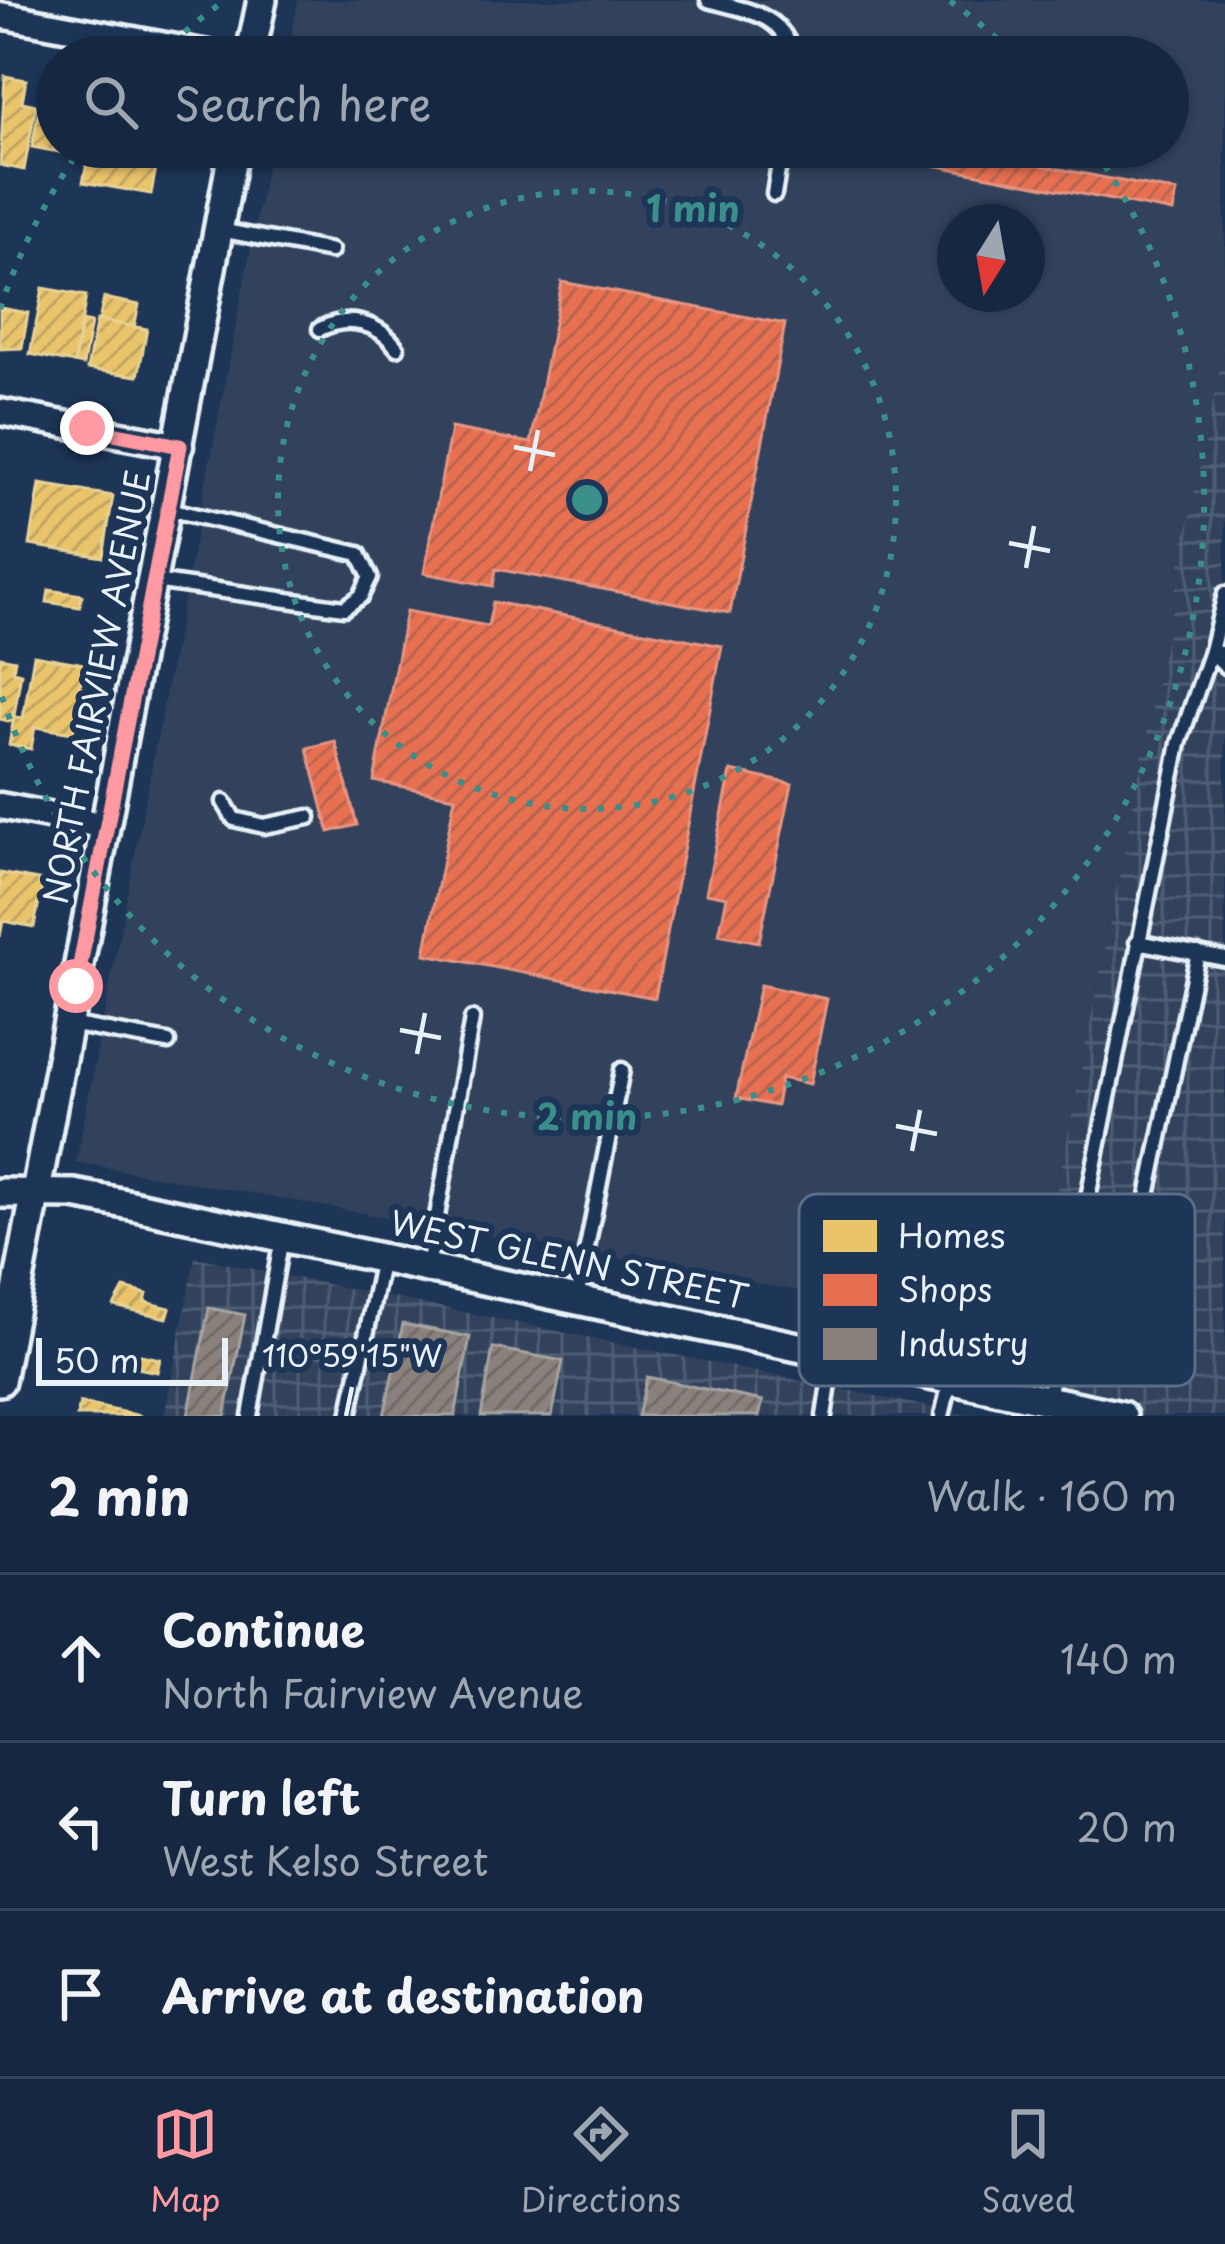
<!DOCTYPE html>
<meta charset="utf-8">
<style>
:root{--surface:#162841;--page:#1f3048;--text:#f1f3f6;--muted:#9ea6b1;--line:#35445a;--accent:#ff9aa2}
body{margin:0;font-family:"Playpen Sans",sans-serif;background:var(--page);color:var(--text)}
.compass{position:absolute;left:937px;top:204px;width:108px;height:108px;border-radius:50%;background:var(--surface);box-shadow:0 3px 9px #0004;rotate:191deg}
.scale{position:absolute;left:36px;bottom:30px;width:192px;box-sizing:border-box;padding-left:12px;border:6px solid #e8f1f8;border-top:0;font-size:33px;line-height:42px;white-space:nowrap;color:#e8f1f8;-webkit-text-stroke:9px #1d3557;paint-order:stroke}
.stop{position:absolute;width:36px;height:36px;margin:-27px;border:9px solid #ff9aa2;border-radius:50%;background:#fff}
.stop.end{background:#ff9aa2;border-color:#fff;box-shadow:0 3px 12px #0008}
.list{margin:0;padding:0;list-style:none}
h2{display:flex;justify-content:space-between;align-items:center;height:156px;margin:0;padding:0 48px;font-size:51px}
h2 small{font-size:39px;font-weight:400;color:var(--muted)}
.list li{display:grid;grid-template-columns:78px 1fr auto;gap:36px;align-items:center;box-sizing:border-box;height:168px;padding:0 48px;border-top:3px solid var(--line)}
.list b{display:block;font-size:45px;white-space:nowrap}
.list p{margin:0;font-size:39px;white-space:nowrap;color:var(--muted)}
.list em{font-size:39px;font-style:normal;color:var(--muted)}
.icon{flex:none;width:66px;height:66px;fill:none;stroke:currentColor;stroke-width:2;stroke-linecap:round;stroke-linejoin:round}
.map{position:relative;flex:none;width:1225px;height:1416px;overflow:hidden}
.search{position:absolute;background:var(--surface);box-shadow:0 3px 9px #0004;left:36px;right:36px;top:36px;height:132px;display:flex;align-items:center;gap:30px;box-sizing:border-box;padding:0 42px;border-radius:66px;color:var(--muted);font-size:45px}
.sheet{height:660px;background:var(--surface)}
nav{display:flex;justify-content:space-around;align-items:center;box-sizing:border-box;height:168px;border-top:3px solid var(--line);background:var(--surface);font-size:33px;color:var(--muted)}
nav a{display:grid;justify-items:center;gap:6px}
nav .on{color:var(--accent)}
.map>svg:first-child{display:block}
.built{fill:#30425c;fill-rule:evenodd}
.industrial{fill:url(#industrial-grid)}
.homes{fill:url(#homes-hatch);stroke:#e9d295;stroke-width:3}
.shops{fill:url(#shops-hatch);stroke:#e79683;stroke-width:3}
.industry{fill:url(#industry-hatch);stroke:#a6a3a1;stroke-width:3}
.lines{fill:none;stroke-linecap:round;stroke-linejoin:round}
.service-casing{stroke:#e8f1f8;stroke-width:21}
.minor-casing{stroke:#e8f1f8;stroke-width:33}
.tertiary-casing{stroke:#e8f1f8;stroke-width:36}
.service{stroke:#1d3557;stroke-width:12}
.minor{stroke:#1d3557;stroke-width:24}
.tertiary{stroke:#1d3557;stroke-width:27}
.route{stroke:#ff9aa2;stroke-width:15}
.ticks{fill:none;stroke:#e8f1f8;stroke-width:4.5}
.ring{fill:none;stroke:#3a8f8a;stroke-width:6;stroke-dasharray:6 12}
.labels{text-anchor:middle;stroke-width:12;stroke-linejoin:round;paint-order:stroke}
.street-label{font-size:33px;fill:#e8f1f8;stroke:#1d3557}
.key{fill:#1d3557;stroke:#5a6d87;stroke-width:3}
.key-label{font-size:33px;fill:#e8f1f8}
.ticks-label{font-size:30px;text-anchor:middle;fill:#e8f1f8;stroke:#1d3557;stroke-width:12;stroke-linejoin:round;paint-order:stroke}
.centre{fill:#3a8f8a;stroke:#1d3557;stroke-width:6}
.ring-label{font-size:36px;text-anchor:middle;font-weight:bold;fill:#3a8f8a;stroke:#1d3557;stroke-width:12;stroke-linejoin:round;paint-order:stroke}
</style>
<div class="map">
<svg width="1225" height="1416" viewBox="0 0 1225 1416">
<defs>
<pattern id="industrial-grid" width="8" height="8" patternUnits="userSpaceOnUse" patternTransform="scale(3)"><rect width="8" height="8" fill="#30425c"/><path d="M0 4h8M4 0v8" fill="none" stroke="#4e5e74"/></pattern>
<pattern id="homes-hatch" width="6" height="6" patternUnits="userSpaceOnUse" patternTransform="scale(3)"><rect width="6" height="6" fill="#e9c46a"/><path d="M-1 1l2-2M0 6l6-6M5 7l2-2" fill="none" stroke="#c0a562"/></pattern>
<pattern id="shops-hatch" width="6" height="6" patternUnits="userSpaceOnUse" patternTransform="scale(3)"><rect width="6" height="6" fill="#e76f51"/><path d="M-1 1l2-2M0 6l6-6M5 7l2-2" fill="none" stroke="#b7634f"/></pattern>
<pattern id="industry-hatch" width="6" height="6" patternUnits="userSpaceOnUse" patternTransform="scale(3)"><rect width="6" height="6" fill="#8a817c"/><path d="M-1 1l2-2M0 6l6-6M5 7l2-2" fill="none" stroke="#6f6a68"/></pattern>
</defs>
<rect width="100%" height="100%" fill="#1d3557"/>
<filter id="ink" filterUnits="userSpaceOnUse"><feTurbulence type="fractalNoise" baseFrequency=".00833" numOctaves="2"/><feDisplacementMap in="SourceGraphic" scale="24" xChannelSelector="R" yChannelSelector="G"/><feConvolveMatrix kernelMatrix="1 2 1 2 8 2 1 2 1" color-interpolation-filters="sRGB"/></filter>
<g filter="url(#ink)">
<!-- built -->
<path class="built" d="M298,0H1225V339L1029,1332L76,1162L270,147H1168V57H287ZM955,222H1027V294H955Z"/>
<!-- industrial -->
<g class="industrial">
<path d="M1225,339V1416H1010L1029,1332Z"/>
<path d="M195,1257L973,1416H164Z"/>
</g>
<!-- homes -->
<g class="homes">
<path d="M5,76L26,80L22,102L36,105L24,170L0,165Z"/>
<path d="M44,82L57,84V147H88L86,157L32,147Z"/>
<path d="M117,147H160L151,194L83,182L87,163L113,168Z"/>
<path d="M43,288L86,296L74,363L30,354Z"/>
<path d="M104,298L139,305L134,327L99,321Z"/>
<path d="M0,308L28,313L22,348L0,349Z"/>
<path d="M97,320L147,329L138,376L87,369Z"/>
<path d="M82,321L91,323L83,365L74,363Z"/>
<path d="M40,484L113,496L103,557L30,545Z"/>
<path d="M49,590L82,595L80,607L47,602Z"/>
<path d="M34,655L84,664L80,687L88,689L81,724L75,723L73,733L35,727L31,749L9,745L14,717L23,718Z"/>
<path d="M0,657L15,660L13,671L21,673L13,722L0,719Z"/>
<path d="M0,873L43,881L34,927L3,921L0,937Z"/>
<path d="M124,1288L147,1294L145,1302L170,1308L167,1318L114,1306Z"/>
<path d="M116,1350L160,1359L157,1372L113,1363Z"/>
<path d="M80,1403L141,1416H77Z"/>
</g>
<!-- shops -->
<g class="shops">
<path d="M883,147H948L1177,192L1173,212L882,155Z"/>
<path d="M562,282L785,324L730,613L496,569L493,586L424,573L451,428L531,443Z"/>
<path d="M493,602L722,646L655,998L425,954L455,797L374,781L406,611L488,626Z"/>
<path d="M335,741L357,825L329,832L307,748Z"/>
<path d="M731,771L792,784L759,942L719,934L727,897L706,893Z"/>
<path d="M760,985L827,999L810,1084L781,1078L776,1106L736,1098Z"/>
</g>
<!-- industry -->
<g class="industry">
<path d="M209,1308L245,1315L225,1416H188Z"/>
<path d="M403,1324L470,1337L455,1416H384Z"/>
<path d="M493,1348L563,1361L552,1416H481Z"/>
<path d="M647,1377L763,1401L759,1416H638Z"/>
</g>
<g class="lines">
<!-- service casing -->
<g class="service-casing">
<g id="service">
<path d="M708,0C745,10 785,14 793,57"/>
<path d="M774,194L782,147"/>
<path d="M220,230L331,251"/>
<path d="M320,329C349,314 379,323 397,348"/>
<path d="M154,581L344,608L361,596L370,577L359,554L168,509"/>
<path d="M1225,594L1211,651L1225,666"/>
<path d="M224,802L234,819L264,826L309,817"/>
<path d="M1137,942L1225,959"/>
<path d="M69,1024L168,1042"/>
<path d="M428,1267L472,1019"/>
<path d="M577,1298L622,1070"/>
<path d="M1060,1336L1120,1332L1198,953"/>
<path d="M1048,1397L1179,743L1211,651L1225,654"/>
<path d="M250,1416L282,1238"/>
<path d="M349,1416L382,1259"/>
<path d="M824,1416L834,1352"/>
<path d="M942,1416L951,1378"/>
</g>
</g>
<!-- minor casing -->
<g class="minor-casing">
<g id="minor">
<path d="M0,15L224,57"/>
<path d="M0,412L180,446"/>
<path d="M0,806L106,826"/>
</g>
</g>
<!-- tertiary casing -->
<g class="tertiary-casing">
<g id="tertiary">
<path d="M250,57L262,0"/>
<path d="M0,1193L74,1194L131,1205L1122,1416"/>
<path d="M0,1381L234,147"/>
</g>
</g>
<!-- service -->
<use href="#service" class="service"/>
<!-- minor -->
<use href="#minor" class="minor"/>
<!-- tertiary -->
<use href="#tertiary" class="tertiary"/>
</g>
</g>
<g class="lines" filter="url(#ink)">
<!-- route -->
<path class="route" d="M76,986L180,446L87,428"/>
</g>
<!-- ticks -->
<path class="ticks" d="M514,447L555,455M530,471L538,430M1009,543L1050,551M1026,568L1034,526M400,1030L441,1038M417,1054L425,1013M896,1126L937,1134M912,1151L920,1110M346,1416L352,1387"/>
<!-- distance rings -->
<g class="ring">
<circle cx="587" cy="500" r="309"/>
<path d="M0 309A617 617 0 0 1 79 151M158 56A617 617 0 0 1 224 1M950 1A617 617 0 0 1 1016 56M1095 151A617 617 0 1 1 0 691"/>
</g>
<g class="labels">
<!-- street labels -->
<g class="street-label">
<text transform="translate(97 687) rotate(-79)" y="12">NORTH FAIRVIEW AVENUE</text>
<text transform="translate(569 1260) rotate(12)" y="12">WEST GLENN STREET</text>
</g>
</g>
<!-- legend -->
<rect x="799" y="1194" width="396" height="192" rx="18" class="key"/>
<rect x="823" y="1220" width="54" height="32" fill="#e9c46a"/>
<rect x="823" y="1274" width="54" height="32" fill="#e76f51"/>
<rect x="823" y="1328" width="54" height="32" fill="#8a817c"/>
<g class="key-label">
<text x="898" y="1248">Homes</text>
<text x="898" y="1302">Shops</text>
<text x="898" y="1356">Industry</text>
</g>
<g class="ticks-label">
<text x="352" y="1367">110°59'15"W</text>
</g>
<circle cx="587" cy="500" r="18" class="centre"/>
<g class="ring-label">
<text x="693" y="222">1 min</text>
<text x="587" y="1130">2 min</text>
</g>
</svg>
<svg class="compass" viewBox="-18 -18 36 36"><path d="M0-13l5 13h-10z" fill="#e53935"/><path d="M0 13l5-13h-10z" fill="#9ea6b1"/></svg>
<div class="scale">50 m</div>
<div class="stop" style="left:76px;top:986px"></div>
<div class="stop end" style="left:87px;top:428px"></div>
<div class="search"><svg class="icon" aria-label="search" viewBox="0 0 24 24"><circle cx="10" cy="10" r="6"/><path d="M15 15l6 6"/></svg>Search here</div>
</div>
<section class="sheet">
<h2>2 min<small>Walk · 160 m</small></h2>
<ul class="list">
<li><svg class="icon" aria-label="ahead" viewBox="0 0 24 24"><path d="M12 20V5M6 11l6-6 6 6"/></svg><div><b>Continue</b><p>North Fairview Avenue</p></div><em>140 m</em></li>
<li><svg class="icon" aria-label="left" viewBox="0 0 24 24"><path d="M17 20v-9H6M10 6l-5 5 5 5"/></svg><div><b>Turn left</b><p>West Kelso Street</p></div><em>20 m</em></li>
<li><svg class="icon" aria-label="arrive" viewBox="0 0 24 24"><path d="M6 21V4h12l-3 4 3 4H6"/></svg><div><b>Arrive at destination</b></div></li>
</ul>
</section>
<nav>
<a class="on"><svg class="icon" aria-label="map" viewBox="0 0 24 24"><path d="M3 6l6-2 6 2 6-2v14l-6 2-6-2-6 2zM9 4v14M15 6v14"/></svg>Map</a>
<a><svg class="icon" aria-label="directions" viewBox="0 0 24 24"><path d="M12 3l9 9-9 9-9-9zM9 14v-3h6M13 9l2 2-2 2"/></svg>Directions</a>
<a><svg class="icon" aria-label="saved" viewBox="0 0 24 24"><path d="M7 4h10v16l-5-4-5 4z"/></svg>Saved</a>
</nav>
